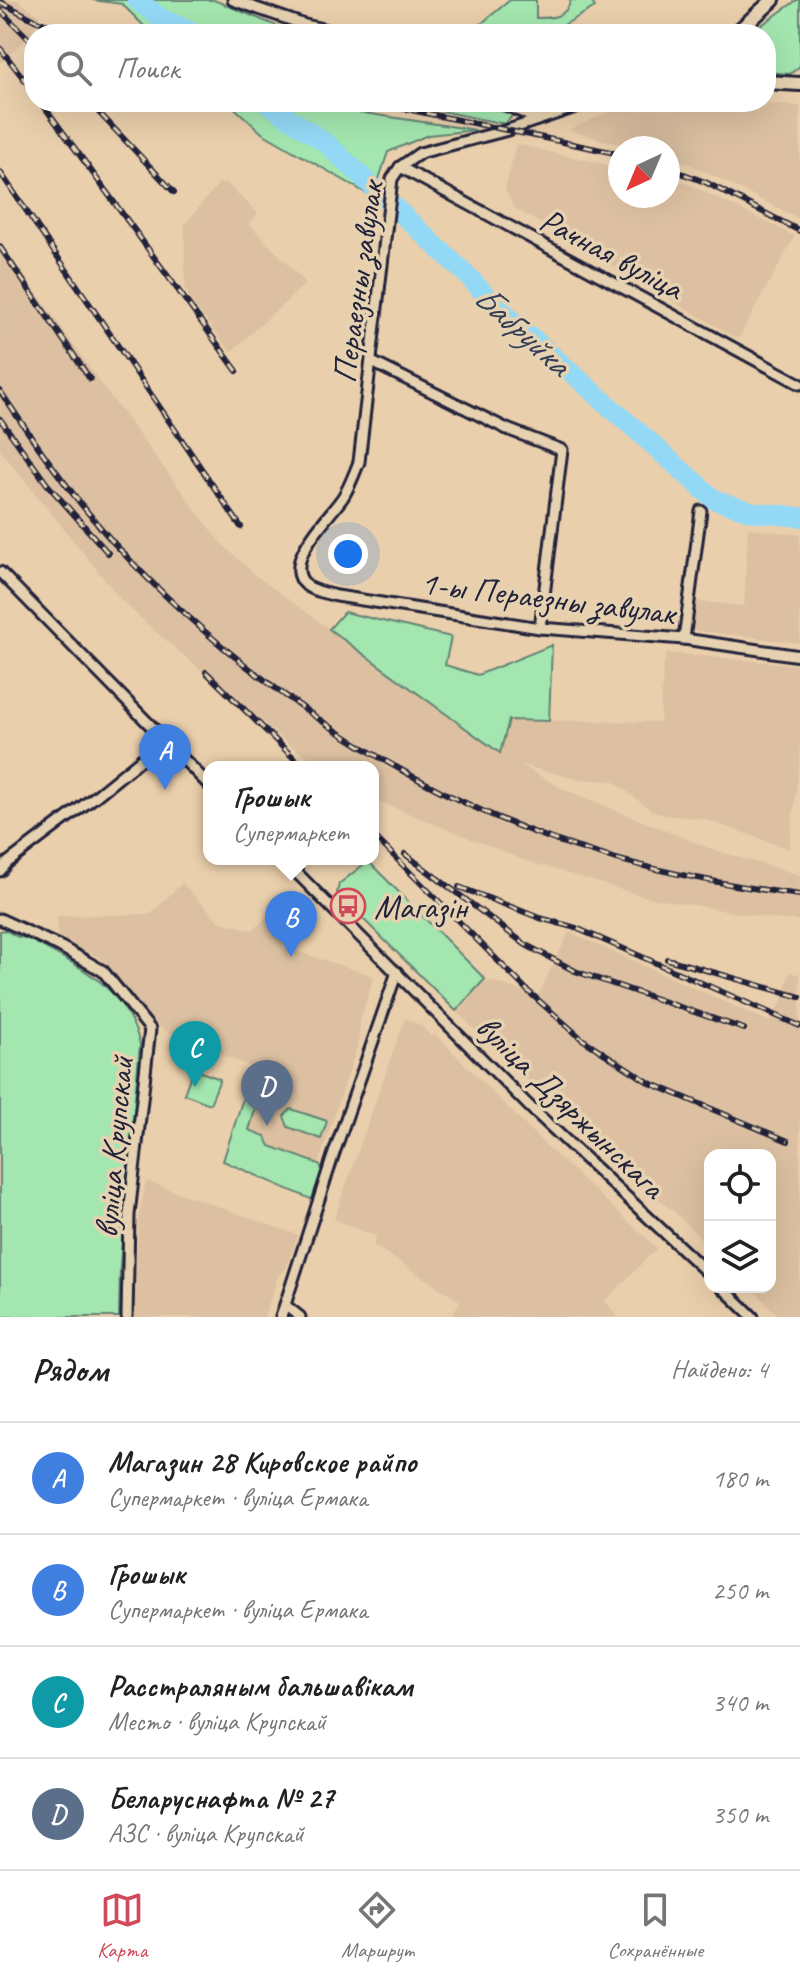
<!DOCTYPE html>
<html lang="ru">
<meta charset="utf-8">
<style>
:root{--surface:#fff;--page:#f6f6f6;--text:#222;--muted:#767676;--line:#e0e0e0;--accent:#d1495b}
body{margin:0;font-family:Caveat,sans-serif;background:var(--page);color:var(--text)}
.controls{position:absolute;right:24px;bottom:24px;display:grid;overflow:hidden;border-radius:16px;box-shadow:0 8px 32px #0002}
.controls button{width:72px;height:72px;display:grid;place-items:center;padding:0;border:0;border-bottom:2px solid var(--line);background:var(--surface);color:var(--text);font:40px sans-serif}
.compass{position:absolute;left:608px;top:136px;width:72px;height:72px;border-radius:50%;background:var(--surface);box-shadow:0 8px 32px #0002;rotate:224deg}
.you{position:absolute;left:348px;top:554px;width:28px;height:28px;margin:-20px;border:6px solid #fff;border-radius:50%;background:#1a73e8;box-shadow:0 0 0 12px #1a73e833}
.badge{display:grid;place-items:center;width:52px;height:52px;border-radius:50%;background:var(--accent);color:#fff;font-size:26px;font-weight:700}
.pin{position:absolute;translate:-50% -66px;filter:drop-shadow(0 2px 4px #0008)}
.pin::after{content:'';position:absolute;top:42px;width:28px;height:24px;background:inherit;clip-path:polygon(0 0,100% 0,50% 100%)}
.popup{position:absolute;left:203px;top:761px;width:176px;height:104px;box-sizing:border-box;display:grid;place-content:center;border-radius:16px;background:var(--surface);filter:drop-shadow(0 2px 6px #0005);font-size:26px;white-space:nowrap;color:var(--muted)}
.popup b{font-size:30px;color:var(--text)}
.popup::after{content:'';position:absolute;left:50%;top:100%;margin-left:-16px;border:16px solid transparent;border-top-color:var(--surface)}
.list{margin:0;padding:0;list-style:none}
h2{display:flex;justify-content:space-between;align-items:center;height:104px;margin:0;padding:0 32px;font-size:34px}
h2 small{font-size:26px;font-weight:400;color:var(--muted)}
.list li{display:grid;grid-template-columns:52px 1fr auto;gap:24px;align-items:center;box-sizing:border-box;height:112px;padding:0 32px;border-top:2px solid var(--line)}
.list b{display:block;font-size:30px;white-space:nowrap}
.list p{margin:0;font-size:26px;white-space:nowrap;color:var(--muted)}
.list em{font-size:26px;font-style:normal;color:var(--muted)}
.icon{flex:none;width:44px;height:44px;fill:none;stroke:currentColor;stroke-width:2;stroke-linecap:round;stroke-linejoin:round}
.map{position:relative;flex:none;width:800px;height:1317px;overflow:hidden}
.search{position:absolute;background:var(--surface);box-shadow:0 8px 32px #0002;left:24px;right:24px;top:24px;height:88px;display:flex;align-items:center;gap:20px;box-sizing:border-box;padding:0 28px;border-radius:32px;color:var(--muted);font-size:30px}
.sheet{height:552px;background:var(--surface)}
nav{display:flex;justify-content:space-around;align-items:center;box-sizing:border-box;height:112px;border-top:2px solid var(--line);background:var(--surface);font-size:22px;color:var(--muted)}
nav a{display:grid;justify-items:center;gap:4px}
nav .on{color:var(--accent)}
.map>svg:first-child{display:block}
.built{fill:#dcc0a1}
.green{fill:#a4e6af;stroke:#638475;stroke-width:2}
.lines{fill:none;stroke-linecap:round;stroke-linejoin:round}
.river{stroke:#93d9f5;stroke-width:20}
.minor-casing{stroke:#22223b;stroke-width:15}
.secondary-casing{stroke:#22223b;stroke-width:18}
.minor{stroke:#e6d2b0;stroke-width:9}
.secondary{stroke:#e6d2b0;stroke-width:12}
.rail-casing{stroke:#22223b;stroke-width:6}
.rail{stroke:#e6d2b0;stroke-width:3;stroke-dasharray:9;stroke-linecap:butt}
.labels{text-anchor:middle;stroke-width:7;stroke-linejoin:round;paint-order:stroke}
.street-label{font-size:34px;fill:#22223b;stroke:#e6d2b0}
.poi-label{font-size:34px;fill:#22223b;stroke:#e6d2b0;text-anchor:start}
.water-label{font-size:36px;font-style:italic;fill:#333d57;stroke:#e6d2b0}
</style>
<div class="map">
<svg width="800" height="1317" viewBox="0 0 800 1317">
<rect width="100%" height="100%" fill="#eacfac"/>
<filter id="ink" filterUnits="userSpaceOnUse"><feTurbulence type="fractalNoise" baseFrequency=".0125" numOctaves="2"/><feDisplacementMap in="SourceGraphic" scale="16" xChannelSelector="R" yChannelSelector="G"/><feConvolveMatrix kernelMatrix="1 2 1 2 8 2 1 2 1" color-interpolation-filters="sRGB"/></filter>
<g filter="url(#ink)">
<!-- built -->
<g class="built">
<path d="M0,0H17L39,15L33,33L0,63Z"/>
<path d="M632,102H738L800,106V219L689,164L668,159V148H631L568,130Z"/>
<path d="M516,144L620,168V196H668V179L684,182L795,236L738,339L514,208L505,189Z"/>
<path d="M220,182L223,185L225,182L258,213L249,224L306,283L231,352L190,300L185,289V224Z"/>
<path d="M0,241L104,388L219,541L255,575L499,752L509,720L660,722L663,665L667,653L800,665V758L789,849L704,819L665,815L651,810L613,781L577,779L521,765L561,788L714,850L800,875V920H781L646,897L526,861L383,803L373,797V767H325L291,746L150,627L122,601L0,450Z"/>
<path d="M748,528L800,535V643L690,630L695,601L744,606Z"/>
<path d="M182,883L220,922L253,930L288,897L304,912L283,947L374,976L360,1021L358,1044L322,1152L319,1164L322,1175L313,1200L223,1161L252,1067L160,1028L100,958L58,938L57,916L151,914Z"/>
<path d="M569,932L770,1022L781,1002L790,972L800,975V1317H780L750,1287H770V1155H710V1248L678,1215L601,1152L456,1011L485,979L538,996Z"/>
<path d="M405,1018L422,1026L431,1037L435,1034L541,1141L657,1248L605,1301L618,1317H451L460,1301L373,1245L377,1237L334,1219Z"/>
<path d="M146,1181L298,1235L285,1270L279,1274L264,1317H134L139,1216Z"/>
</g>
<!-- green -->
<g class="green">
<path d="M92,0H214L296,34H152L122,4Z"/>
<path d="M510,0H536V18C552,18 566,18 571,0H590L595,7L548,34H480L477,27Z"/>
<path d="M797,0H800V66L790,74L766,72V34H749Z"/>
<path d="M228,102H309L357,112L476,130L428,135L388,152L373,197L262,133Z"/>
<path d="M397,102H474L513,115L505,124Z"/>
<path d="M344,612L451,637L445,665L478,675L552,645L549,721L509,720L500,753L329,629Z"/>
<path d="M368,861L485,979L456,1011L337,893L339,884Z"/>
<path d="M5,930L18,937L27,938C78,967 123,982 140,1044L120,1266L119,1317H0V931Z"/>
<path d="M253,1067L267,1072L249,1130L265,1136L270,1146L319,1164L322,1168L313,1200L223,1161Z"/>
<path d="M193,1069L220,1079L210,1104L184,1094Z"/>
<path d="M291,1109L327,1121L321,1139L288,1127L284,1116Z"/>
</g>
<g class="lines">
<!-- river -->
<g class="river">
<path d="M137,0L162,19L198,34"/>
<path d="M265,102L326,143L467,275L494,304L715,500L753,512L800,517"/>
</g>
<!-- minor casing -->
<g class="minor-casing">
<g id="minor">
<path d="M233,0L305,25L345,34"/>
<path d="M500,102L536,119"/>
<path d="M591,102L508,130L420,153L400,167L392,179L359,462C354,474 350,486 343,497C330,517 279,563 307,586C314,591 328,594 337,596L540,628L684,639L800,656"/>
<path d="M400,167L800,384"/>
<path d="M372,362L507,429L562,450L540,628"/>
<path d="M0,572L209,785"/>
<path d="M684,639L701,511"/>
<path d="M283,859L531,1108L710,1275"/>
<path d="M0,871L7,863L96,796L165,740"/>
<path d="M0,919L61,947L103,971L150,1029L129,1215L127,1317"/>
<path d="M722,1287L753,1317"/>
<path d="M285,1305L300,1317"/>
<path d="M281,1317L333,1156L397,972"/>
</g>
</g>
<!-- secondary casing -->
<g class="secondary-casing">
<g id="secondary">
<path d="M735,34L773,0"/>
<path d="M766,82L800,84"/>
</g>
</g>
<!-- minor -->
<use href="#minor" class="minor"/>
<!-- secondary -->
<use href="#secondary" class="secondary"/>
<!-- rail casing -->
<g class="rail-casing">
<g id="rail">
<path d="M0,2L37,21L77,34"/>
<path d="M0,10L34,44"/>
<path d="M0,48L34,92"/>
<path d="M41,102L237,371"/>
<path d="M89,102L174,192"/>
<path d="M373,102L620,154"/>
<path d="M668,168L705,182L800,231"/>
<path d="M0,172L241,527"/>
<path d="M0,247L90,379"/>
<path d="M0,391C35,443 71,495 113,542C229,669 389,781 552,839C632,867 716,884 800,895"/>
<path d="M0,419L47,484L108,553"/>
<path d="M206,672L303,767"/>
<path d="M373,835L529,992L582,1039L650,1083L788,1141"/>
<path d="M405,854L526,945L575,971L744,1029"/>
<path d="M459,887L540,918L576,928L800,1026"/>
<path d="M667,959L800,997"/>
</g>
</g>
<!-- rail -->
<use href="#rail" class="rail"/>
</g>
</g>
<!-- icons -->
<defs>
<g id="bus-ring" transform="scale(1.8)"><circle r="9.5" fill="#e6d2b0" stroke="#d1495b" stroke-width="1.5"/><path d="M-5-6H5V4H4V6H2V4H-2V6H-4V4H-5ZM-3.5-4V0h7V-4ZM-3.5 1.2v1.5H-2V1.2ZM2 1.2v1.5H3.5V1.2Z" fill="#d1495b"/></g>
</defs>
<g fill-rule="evenodd">
<use href="#bus-ring" x="348" y="906"/>
</g>
<g class="labels">
<!-- street labels -->
<g class="street-label">
<text transform="translate(612 253) rotate(28)" y="12">Рачная вуліца</text>
<text transform="translate(357 282) rotate(-82)" y="12">Пераезны завулак</text>
<text transform="translate(548 597) rotate(7)" y="12">1-ы Пераезны завулак</text>
<text transform="translate(571 1106) rotate(44)" y="12">вуліца Дзяржынскага</text>
<text transform="translate(113 1147) rotate(-85)" y="12">вуліца Крупскай</text>
</g>
<!-- poi labels -->
<g class="poi-label">
<text x="374" y="918">Магазін</text>
</g>
<!-- water labels -->
<g class="water-label">
<text transform="translate(523 329) rotate(42)" y="13">Бабруйка</text>
</g>
</g>
</svg>
<div class="controls">
<button><svg class="icon" aria-label="locate" viewBox="0 0 24 24"><circle cx="12" cy="12" r="6"/><path d="M12 2v4M12 18v4M2 12h4M18 12h4"/></svg></button>
<button><svg class="icon" aria-label="layers" viewBox="0 0 24 24"><path d="M12 4l9 5-9 5-9-5zM3 14l9 5 9-5"/></svg></button>
</div>
<svg class="compass" viewBox="-18 -18 36 36"><path d="M0-13l5 13h-10z" fill="#e53935"/><path d="M0 13l5-13h-10z" fill="#767676"/></svg>
<div class="you"></div>
<div class="pin badge" style="left:165px;top:790px;background:#3f7fe0">A</div>
<div class="pin badge" style="left:291px;top:957px;background:#3f7fe0">B</div>
<div class="popup"><b>Грошык</b>Супермаркет</div>
<div class="pin badge" style="left:195px;top:1087px;background:#0f9aa8">C</div>
<div class="pin badge" style="left:267px;top:1126px;background:#5c6f8a">D</div>
<div class="search"><svg class="icon" aria-label="search" viewBox="0 0 24 24"><circle cx="10" cy="10" r="6"/><path d="M15 15l6 6"/></svg>Поиск</div>
</div>
<section class="sheet">
<h2>Рядом<small>Найдено: 4</small></h2>
<ul class="list">
<li><span class="badge" style="background:#3f7fe0">A</span><div><b>Магазин 28 Кировское райпо</b><p>Супермаркет · вуліца Ермака</p></div><em>180 m</em></li>
<li><span class="badge" style="background:#3f7fe0">B</span><div><b>Грошык</b><p>Супермаркет · вуліца Ермака</p></div><em>250 m</em></li>
<li><span class="badge" style="background:#0f9aa8">C</span><div><b>Расстраляным бальшавікам</b><p>Место · вуліца Крупскай</p></div><em>340 m</em></li>
<li><span class="badge" style="background:#5c6f8a">D</span><div><b>Беларуснафта № 27</b><p>АЗС · вуліца Крупскай</p></div><em>350 m</em></li>
</ul>
</section>
<nav>
<a class="on"><svg class="icon" aria-label="map" viewBox="0 0 24 24"><path d="M3 6l6-2 6 2 6-2v14l-6 2-6-2-6 2zM9 4v14M15 6v14"/></svg>Карта</a>
<a><svg class="icon" aria-label="directions" viewBox="0 0 24 24"><path d="M12 3l9 9-9 9-9-9zM9 14v-3h6M13 9l2 2-2 2"/></svg>Маршрут</a>
<a><svg class="icon" aria-label="saved" viewBox="0 0 24 24"><path d="M7 4h10v16l-5-4-5 4z"/></svg>Сохранённые</a>
</nav>
